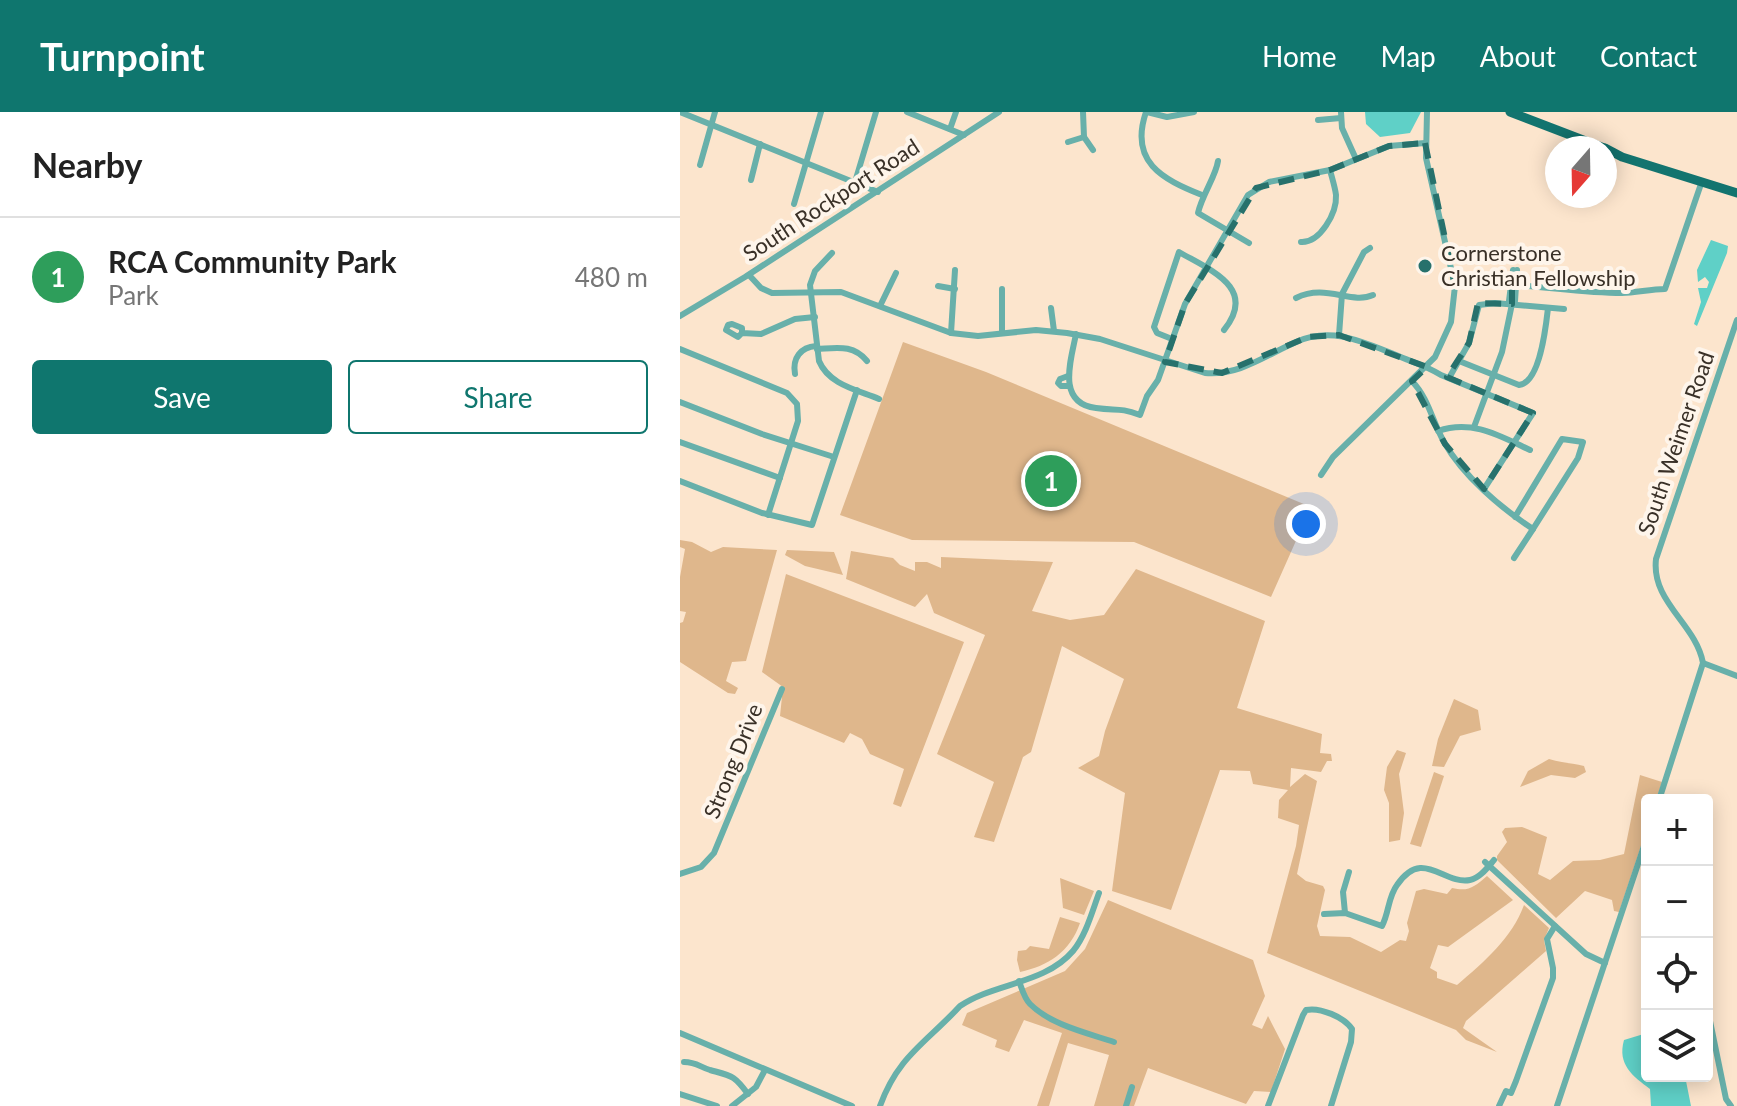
<!DOCTYPE html>
<meta charset="utf-8">
<style>
:root{--surface:#fff;--page:#f6f6f6;--text:#222;--muted:#767676;--line:#e0e0e0;--accent:#0f766e}
body{margin:0;font-family:Lato,sans-serif;background:var(--page);color:var(--text)}
.controls{position:absolute;right:24px;bottom:24px;display:grid;overflow:hidden;border-radius:8px;box-shadow:0 4px 20px #0003}
.controls button{width:72px;height:72px;display:grid;place-items:center;padding:0;border:0;border-bottom:2px solid var(--line);background:var(--surface);color:var(--text);font:40px sans-serif}
.compass{position:absolute;left:865px;top:24px;width:72px;height:72px;border-radius:50%;background:var(--surface);box-shadow:0 4px 20px #0003;rotate:200deg}
.you{position:absolute;left:626px;top:412px;width:28px;height:28px;margin:-20px;border:6px solid #fff;border-radius:50%;background:#1a73e8;box-shadow:0 0 0 12px #1a73e833}
.badge{display:grid;place-items:center;width:52px;height:52px;border-radius:50%;background:var(--accent);color:#fff;font-size:26px;font-weight:700}
.pin{position:absolute;translate:-50% -50%;border:4px solid #fff;box-shadow:0 2px 8px #0006}
.list{margin:0;padding:0;list-style:none}
h2{display:flex;justify-content:space-between;align-items:center;height:104px;margin:0;padding:0 32px;font-size:34px}
h2 small{font-size:26px;font-weight:400;color:var(--muted)}
.list li{display:grid;grid-template-columns:52px 1fr auto;gap:24px;align-items:center;box-sizing:border-box;height:120px;padding:0 32px;border-top:2px solid var(--line)}
.list b{display:block;font-size:30px;white-space:nowrap}
.list p{margin:0;font-size:26px;white-space:nowrap;color:var(--muted)}
.list em{font-size:26px;font-style:normal;color:var(--muted)}
.actions{display:flex;gap:16px;padding:24px 32px}
.actions a{flex:1;padding:18px 0;border:2px solid var(--accent);border-radius:8px;text-align:center;font-size:28px;color:var(--accent)}
.actions .main{background:var(--accent);color:#fff}
.icon{flex:none;width:44px;height:44px;fill:none;stroke:currentColor;stroke-width:2;stroke-linecap:round;stroke-linejoin:round}
.map{position:relative;flex:none;width:1057px;height:994px;overflow:hidden}
header{display:flex;align-items:center;gap:48px;box-sizing:border-box;height:112px;padding:0 40px;background:var(--accent);color:#fff}
header strong{font-size:38px}
nav{display:flex;gap:44px;margin-inline-start:auto;font-size:28px}
main{display:flex}
aside{flex:1;background:var(--surface)}
.map>svg:first-child{display:block}
.green{fill:#dfb78c}
.water{fill:#5fd0c7}
.lines{fill:none;stroke-linecap:round;stroke-linejoin:round}
.minor{stroke:#68b0aa;stroke-width:6}
.major{stroke:#13746f;stroke-width:9}
.marked{fill:none;stroke:#27716c;stroke-width:6;stroke-dasharray:16 10;stroke-linejoin:round}
.poi-dot{fill:#27716c;stroke:#fef5eb;stroke-width:3}
.labels{text-anchor:middle;stroke-width:8;stroke-linejoin:round;paint-order:stroke}
.street-label{font-size:22px;fill:#393027;stroke:#fef5eb}
.poi-label{font-size:22px;fill:#393027;stroke:#fef5eb;text-anchor:start}
</style>
<header>
<strong>Turnpoint</strong>
<nav><a>Home</a><a>Map</a><a>About</a><a>Contact</a></nav>
</header>
<main>
<aside>
<h2>Nearby<small></small></h2>
<ul class="list">
<li><span class="badge" style="background:#2e9e5b">1</span><div><b>RCA Community Park</b><p>Park</p></div><em>480 m</em></li>
</ul>
<div class="actions"><a class="main">Save</a><a>Share</a></div>
</aside>
<div class="map">
<svg width="1057" height="994" viewBox="0 0 1057 994">
<rect width="100%" height="100%" fill="#fce5cd"/>
<!-- green -->
<g class="green">
<path d="M223,230L306,260L631,395L591,485L454,430L232,428L160,403Z"/>
<path d="M0,428L12,430L31,440L43,435L97,438L66,549L52,550L46,569L58,576L55,582L48,581L0,550V511L3,510L6,500L0,499V465L5,437L0,435Z"/>
<path d="M107,438L154,440L163,463L125,454L105,443Z"/>
<path d="M171,439L213,446L220,453L235,459V450H247L261,456V445L373,450L352,499L390,508L424,503L456,457L585,509L557,596L642,622L640,641L651,642L652,649H647L641,660L611,656L610,675L625,662L637,669L617,762L626,769L643,774L645,778L637,814L640,824L670,825L701,840L720,828L726,829L729,819L727,811L736,779L744,777L767,782L772,776C789,780 794,775 807,764L833,788L768,835L758,833L750,856L757,860V866L777,873C804,850 832,826 844,793L869,816L864,828L866,839L786,909L783,916L817,940L786,928L776,918L587,841L616,734L619,713L598,706L599,688L608,678L573,672L570,659L540,658L491,798L432,779L445,681L398,656L419,644L425,619L444,567L382,534L351,640L343,645L314,730L294,725L314,670L257,642L305,523L254,501L247,482L235,495L166,467Z"/>
<path d="M106,462L284,530L221,695L213,692L224,657L190,642L182,627L170,621L164,631L100,604L103,575L82,560Z"/>
<path d="M774,587L798,598L801,618L780,624L764,655L752,654L758,627Z"/>
<path d="M717,638L726,641L719,662L724,701L720,728L709,730V691L704,678L707,655Z"/>
<path d="M869,647C881,651 893,651 904,654L906,660L895,666L871,663L840,675L848,659Z"/>
<path d="M754,660L764,664L741,735L730,732Z"/>
<path d="M960,663L982,670L976,688H967V716L939,800L934,799L932,788L905,779L876,806L817,748V744L827,730L822,720L825,716L842,715L867,725L858,762L870,768L893,749L920,748L944,742Z"/>
<path d="M380,766L414,779L404,803L383,796Z"/>
<path d="M428,788L573,848L585,884L572,913L582,917L588,904L605,937L591,980L574,979L566,992L468,956L454,994H414L429,943L388,931L369,994H357L382,921L344,908L329,940L315,935L317,928L282,913L287,901L385,859L405,837Z"/>
<path d="M380,805L400,811C390,840 368,854 340,860L337,848L338,839L346,838L350,834L369,837Z"/>
</g>
<!-- water -->
<g class="water">
<path d="M685,0H741L730,21L700,25L686,12Z"/>
<path d="M1031,128L1048,134L1047,141L1017,214L1014,212L1021,190L1018,176H1027L1029,170L1025,165L1018,170L1017,158Z"/>
<path d="M967,921V964H1005L1011,994H971L970,977C953,964 937,953 944,928Z"/>
</g>
<g class="lines">
<!-- minor -->
<g class="minor">
<path d="M0,0L198,80"/>
<path d="M227,0L284,23"/>
<path d="M403,0L404,25L413,38"/>
<path d="M466,0C449,50 482,67 522,83"/>
<path d="M467,0L487,5L514,0"/>
<path d="M661,0L662,16L676,47"/>
<path d="M638,8L661,6"/>
<path d="M270,17L276,0"/>
<path d="M388,30L404,25"/>
<path d="M538,49C536,64 522,83 518,101L569,131"/>
<path d="M20,53L35,0"/>
<path d="M71,68L80,32"/>
<path d="M175,70L196,0"/>
<path d="M114,92L141,0"/>
<path d="M621,130C640,131 657,101 656,83C655,75 652,66 650,58"/>
<path d="M152,141L135,159L130,173L139,249C149,273 178,278 199,287"/>
<path d="M69,163L81,176L92,181L161,180L271,221L298,224L356,218L387,221L420,227L525,261C559,264 586,243 616,230C652,214 683,230 716,243C732,250 747,254 761,263L853,301L804,377"/>
<path d="M258,174L275,177"/>
<path d="M775,174C831,167 886,181 942,181C956,181 970,177 985,177L1022,69"/>
<path d="M616,186C646,171 671,193 693,183"/>
<path d="M832,192L829,189L833,158"/>
<path d="M200,194L216,161"/>
<path d="M371,196L374,219"/>
<path d="M0,204L65,165L319,0"/>
<path d="M62,221L58,225L46,218L48,213L52,212L62,216V221L81,222L115,207L135,205"/>
<path d="M271,221L275,158"/>
<path d="M322,221V177"/>
<path d="M396,222C391,248 376,291 416,296C436,299 439,295 460,303L467,284L478,268L505,192L568,83L589,70L650,58L709,34L745,31"/>
<path d="M659,223L662,182L684,140L690,136"/>
<path d="M492,227L477,221L474,215L499,140C530,158 578,176 544,218"/>
<path d="M0,237L107,281L117,292L118,309L88,403"/>
<path d="M137,237C157,236 173,232 187,249"/>
<path d="M779,249L839,273C860,271 866,214 868,196"/>
<path d="M115,262C112,246 121,235 136,234"/>
<path d="M388,264L380,267L378,271L381,274H389"/>
<path d="M769,266L789,231L799,193L815,191L884,197"/>
<path d="M732,269C749,287 752,309 764,330C783,364 821,396 853,417L898,346L903,330L882,327L835,405"/>
<path d="M0,290L82,322L154,345"/>
<path d="M794,315L822,240L832,192L835,189L837,158"/>
<path d="M758,319C792,307 820,324 850,338"/>
<path d="M0,330L100,366"/>
<path d="M641,363L653,345L755,245L771,210L775,174L746,46L747,0"/>
<path d="M0,369L82,401L132,413L177,278"/>
<path d="M834,446L853,417"/>
<path d="M1023,551L1057,564"/>
<path d="M979,688L1023,551C1016,512 971,490 976,447L1057,208"/>
<path d="M805,750L906,842L925,851"/>
<path d="M0,762L21,755L34,741L102,577"/>
<path d="M665,801L663,780L669,760"/>
<path d="M644,802L665,801L702,814C709,801 708,785 717,773C743,735 763,773 790,768C800,766 808,755 814,748"/>
<path d="M339,869C342,877 344,886 350,892C371,913 407,921 434,930"/>
<path d="M1030,909L1046,987L1051,994"/>
<path d="M0,921L172,994"/>
<path d="M4,950C16,950 20,955 30,958C52,964 54,963 68,982"/>
<path d="M0,982L37,994"/>
<path d="M52,994L76,975L85,958"/>
<path d="M200,994C218,944 246,931 280,894C314,871 365,872 393,839C406,823 412,800 419,781"/>
<path d="M446,994L452,975"/>
<path d="M588,994L623,903L626,898C640,895 664,905 672,917L671,930L651,994"/>
<path d="M819,994L826,979L831,981L836,969L873,866V856L867,827L875,814"/>
<path d="M877,994L967,725"/>
</g>
<!-- major -->
<g class="major">
<path d="M830,0L924,36"/>
<path d="M925,36L942,45L1057,81"/>
</g>
</g>
<!-- marked area -->
<path class="marked" d="M745,31L775,174L832,172V192L798,191L789,231L767,265L853,301L804,377L765,332L732,269L747,255L659,223L628,225L542,261L485,250L505,192L576,76L650,58L709,34Z"/>
<!-- markers -->
<circle class="poi-dot" cx="745" cy="154" r="8"/>
<g class="labels">
<!-- street labels -->
<g class="street-label">
<text transform="translate(151 88) rotate(-33)" y="8">South Rockport Road</text>
<text transform="translate(996 331) rotate(-71)" y="8">South Weimer Road</text>
<text transform="translate(53 649) rotate(-68)" y="8">Strong Drive</text>
</g>
<!-- poi labels -->
<g class="poi-label">
<text x="761" y="149">Cornerstone<tspan x="761" dy="25">Christian Fellowship</tspan></text>
</g>
</g>
</svg>
<div class="controls">
<button>+</button>
<button>−</button>
<button><svg class="icon" aria-label="locate" viewBox="0 0 24 24"><circle cx="12" cy="12" r="6"/><path d="M12 2v4M12 18v4M2 12h4M18 12h4"/></svg></button>
<button><svg class="icon" aria-label="layers" viewBox="0 0 24 24"><path d="M12 4l9 5-9 5-9-5zM3 14l9 5 9-5"/></svg></button>
</div>
<svg class="compass" viewBox="-18 -18 36 36"><path d="M0-13l5 13h-10z" fill="#e53935"/><path d="M0 13l5-13h-10z" fill="#767676"/></svg>
<div class="you"></div>
<div class="pin badge" style="left:371px;top:369px;background:#2e9e5b">1</div>
</div>
</main>
